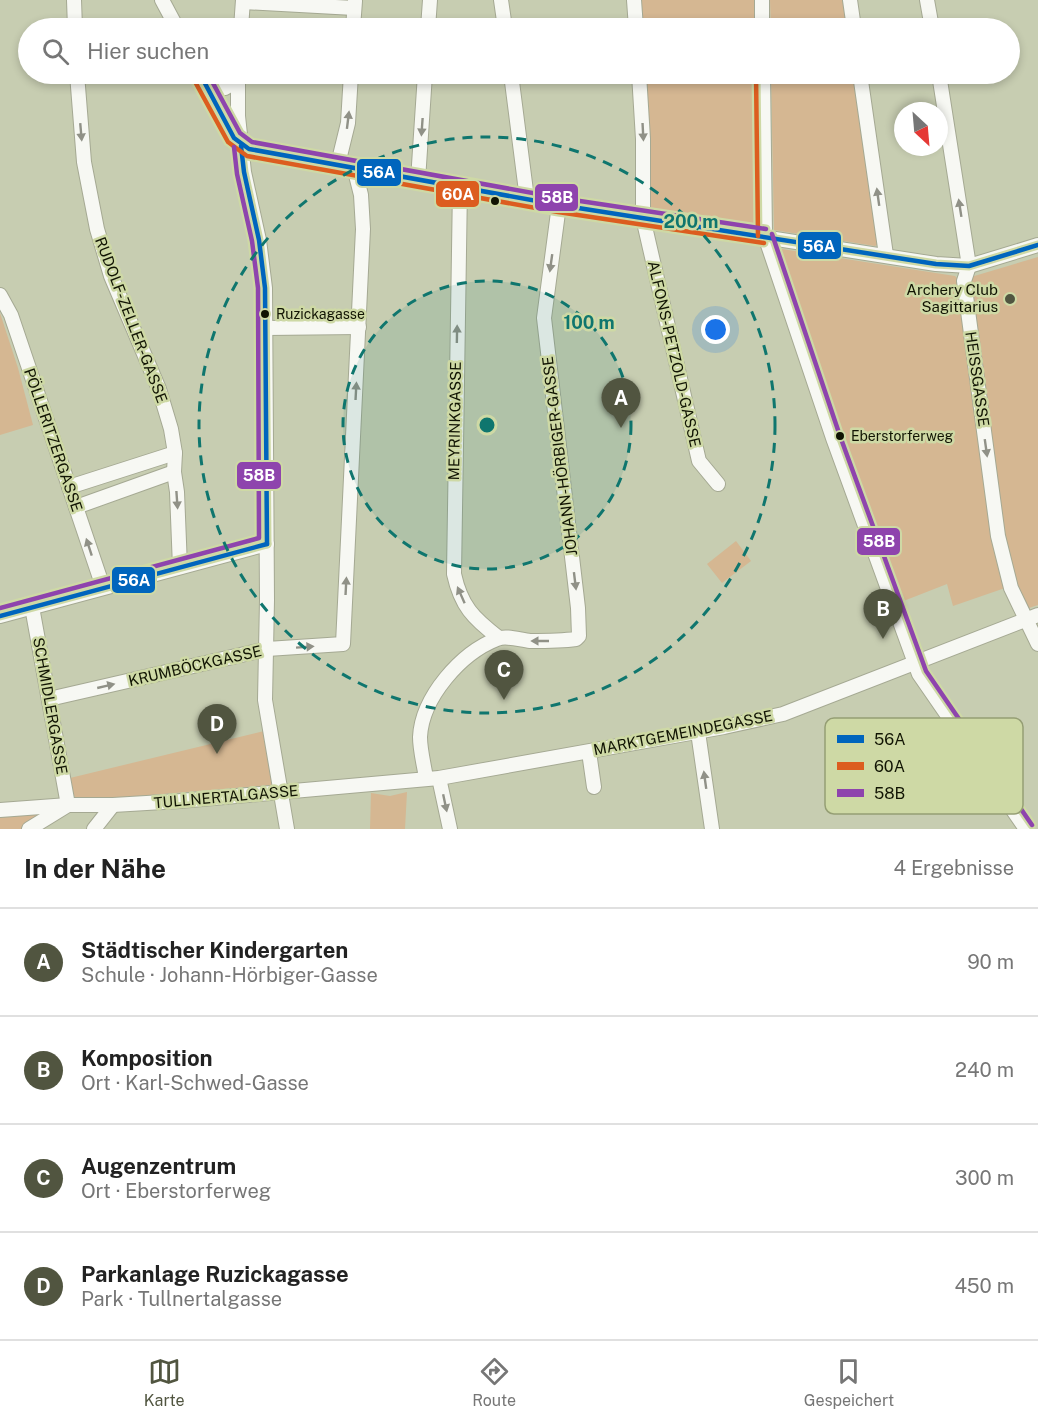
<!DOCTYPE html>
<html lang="de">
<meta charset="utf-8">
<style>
:root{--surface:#fff;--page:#f2f2f2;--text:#222;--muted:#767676;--line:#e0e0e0;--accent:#515540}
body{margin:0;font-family:"Public Sans",sans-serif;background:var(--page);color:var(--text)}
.compass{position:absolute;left:894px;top:102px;width:54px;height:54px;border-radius:50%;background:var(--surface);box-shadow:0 3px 9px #0003;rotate:154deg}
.you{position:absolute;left:716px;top:330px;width:21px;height:21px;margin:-15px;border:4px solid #fff;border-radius:50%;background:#1a73e8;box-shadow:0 0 0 9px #1a73e833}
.badge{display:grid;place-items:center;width:39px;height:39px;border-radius:50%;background:var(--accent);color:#fff;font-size:20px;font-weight:700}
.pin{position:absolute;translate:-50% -50px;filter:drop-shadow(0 2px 3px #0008)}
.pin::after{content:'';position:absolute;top:32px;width:21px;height:18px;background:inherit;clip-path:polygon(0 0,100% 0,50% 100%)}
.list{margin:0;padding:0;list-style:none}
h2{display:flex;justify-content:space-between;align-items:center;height:78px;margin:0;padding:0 24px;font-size:26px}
h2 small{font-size:20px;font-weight:400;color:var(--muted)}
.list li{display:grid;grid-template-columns:39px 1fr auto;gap:18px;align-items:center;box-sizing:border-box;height:108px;padding:0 24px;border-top:2px solid var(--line)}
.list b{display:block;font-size:22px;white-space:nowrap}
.list p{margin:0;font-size:20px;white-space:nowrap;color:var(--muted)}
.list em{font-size:20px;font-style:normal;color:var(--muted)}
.icon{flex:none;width:33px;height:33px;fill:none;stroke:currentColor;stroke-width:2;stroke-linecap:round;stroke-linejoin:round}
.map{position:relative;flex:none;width:1038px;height:829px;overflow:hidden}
.search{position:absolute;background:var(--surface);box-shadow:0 3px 9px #0003;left:18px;right:18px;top:18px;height:66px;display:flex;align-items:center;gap:15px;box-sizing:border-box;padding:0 21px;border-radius:33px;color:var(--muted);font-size:22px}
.sheet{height:510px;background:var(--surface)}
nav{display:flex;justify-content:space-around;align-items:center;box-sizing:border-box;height:84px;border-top:2px solid var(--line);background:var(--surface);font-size:16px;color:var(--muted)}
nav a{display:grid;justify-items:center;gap:3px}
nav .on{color:var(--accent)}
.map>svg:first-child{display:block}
.green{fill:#d5b792}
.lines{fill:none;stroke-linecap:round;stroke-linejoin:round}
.minor-casing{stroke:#a5a993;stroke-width:16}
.minor{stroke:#f7f8f3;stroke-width:14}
.bus-1-casing{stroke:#ced9a5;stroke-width:9}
.bus-2-casing{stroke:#ced9a5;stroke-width:9}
.bus-3-casing{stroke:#ced9a5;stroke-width:9}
.bus-1{stroke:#0065bd;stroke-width:4.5}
.bus-2{stroke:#dc5d1f;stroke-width:4.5}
.bus-3{stroke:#8e44ad;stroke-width:4.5}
.oneway{fill:#909187}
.ring{fill:none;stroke:#0f766e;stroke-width:3;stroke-dasharray:10 8}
.bus-dot{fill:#111403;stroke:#ced9a5;stroke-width:2}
.poi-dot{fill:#515540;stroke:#ced9a5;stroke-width:2}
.labels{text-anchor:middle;stroke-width:5;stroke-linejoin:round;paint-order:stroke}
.bus-label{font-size:14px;fill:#111403;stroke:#ced9a5;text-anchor:start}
.poi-label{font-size:15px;fill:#111403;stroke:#ced9a5;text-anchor:end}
.street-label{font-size:15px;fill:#111403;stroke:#ced9a5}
.key{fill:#ced9a5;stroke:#959e74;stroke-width:1.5}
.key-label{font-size:16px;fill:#111403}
.centre{fill:#0f766e;stroke:#ced9a5;stroke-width:3}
.ring-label{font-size:18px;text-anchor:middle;font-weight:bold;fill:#0f766e;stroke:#ced9a5;stroke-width:5;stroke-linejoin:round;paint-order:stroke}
.line-badge{stroke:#ced9a5;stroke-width:2}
.badge-label{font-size:16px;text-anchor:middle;font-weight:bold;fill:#fff}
</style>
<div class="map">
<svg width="1038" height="829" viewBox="0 0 1038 829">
<rect width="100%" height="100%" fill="#c7cdb1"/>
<!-- green -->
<g class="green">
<path d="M638,0H754V28H640Z"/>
<path d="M770,0H846L850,28H771Z"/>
<path d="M643,74H754L756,225L753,226L651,210Z"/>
<path d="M771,74H856L880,243L875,246L774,230Z"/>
<path d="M782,249L955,276L958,279L994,545L1005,588L953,606L947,584L901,602L779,252Z"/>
<path d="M1038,257V605L1026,609L1010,567L999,503L971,277Z"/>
<path d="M0,313L18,368L33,425L0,435Z"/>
<path d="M736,541L751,561L722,583L707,564Z"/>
<path d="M264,731L272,785L78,801L73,794L70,778Z"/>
<path d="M407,792L405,829H370L371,793L390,796Z"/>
<path d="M55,812L25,829H0V817Z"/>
</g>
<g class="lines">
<!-- minor casing -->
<g class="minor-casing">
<g id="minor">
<path d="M74,0L75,28"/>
<path d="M162,0L177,28"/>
<path d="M501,0L505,28"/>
<path d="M634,0L636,28"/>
<path d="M762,0V28"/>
<path d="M850,0L854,28"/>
<path d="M927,0L932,28"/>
<path d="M243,2L354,8"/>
<path d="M241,28L243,0"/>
<path d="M353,28L355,1"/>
<path d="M428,28L430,0"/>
<path d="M77,74L84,162L97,229L111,276L159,389L171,429L175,453L174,472L177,492L180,567"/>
<path d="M200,74L234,138L249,149L559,205L936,264L969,266L1038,245"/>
<path d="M238,74V116L244,172L259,240L265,288L267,600L265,700L287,829"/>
<path d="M511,74L527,199"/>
<path d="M639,74L643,139V218L699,461L718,484"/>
<path d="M763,74L765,236L833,438L919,674L1026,829"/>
<path d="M860,74L886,255"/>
<path d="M939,74L969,266L964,281L998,536L1011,588L1038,644"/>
<path d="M208,89L225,88L237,81"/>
<path d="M338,164L348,123L351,74"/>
<path d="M418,180L425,74"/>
<path d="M460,187L454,574C461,606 473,618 499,638"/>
<path d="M0,295L11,315L103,587"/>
<path d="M266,328L359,327"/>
<path d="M69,487L175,453"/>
<path d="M76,507L174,472"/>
<path d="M0,616L267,544"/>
<path d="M49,699L267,649L343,644L363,229L361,195L354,167"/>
<path d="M698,732L712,829"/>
<path d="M589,752L594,787"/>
<path d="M426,778C424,765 420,750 420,737C422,697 461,653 497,639C506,635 520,640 530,641C545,641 561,641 576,639L579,636L578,608L544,318L559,205"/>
<path d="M439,778L450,829"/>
<path d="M0,810L68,805H113L180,801L439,778L724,727L783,714L1038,615"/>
<path d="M29,829L68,805L32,607"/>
<path d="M94,829L113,805"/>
</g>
</g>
<!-- minor -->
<use href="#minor" class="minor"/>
<!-- bus-1 casing -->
<g class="bus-1-casing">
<g id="bus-1">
<path d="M200,74L234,138L249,149L559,205L936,264L969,266L1038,245"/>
<path d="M241,146L244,172L259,240L265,288L267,544"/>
<path d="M0,616L267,544"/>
</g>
</g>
<!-- bus-2 casing -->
<g class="bus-2-casing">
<g id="bus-2">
<path d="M756,74L758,236"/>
<path d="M193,78L228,142L247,156L558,212L764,243"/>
</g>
</g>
<!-- bus-3 casing -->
<g class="bus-3-casing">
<g id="bus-3">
<path d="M208,74L240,133L252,142L560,198L766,229"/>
<path d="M772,234L840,436L926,671L1032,825"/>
<path d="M0,608L259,538L258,288L252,241L237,174L234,147"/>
</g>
</g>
<!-- bus-1 -->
<use href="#bus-1" class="bus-1"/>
<!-- bus-2 -->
<use href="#bus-2" class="bus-2"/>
<!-- bus-3 -->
<use href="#bus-3" class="bus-3"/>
</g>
<!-- one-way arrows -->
<defs><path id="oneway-solid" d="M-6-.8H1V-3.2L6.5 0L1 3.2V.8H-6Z" transform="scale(1.5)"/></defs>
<g class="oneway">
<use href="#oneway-solid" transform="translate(348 120) rotate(-83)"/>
<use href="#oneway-solid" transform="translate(422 127) rotate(94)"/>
<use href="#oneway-solid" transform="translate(81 132) rotate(85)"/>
<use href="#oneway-solid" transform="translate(643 132) rotate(87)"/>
<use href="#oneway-solid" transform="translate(878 197) rotate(-98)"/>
<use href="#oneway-solid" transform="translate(960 208) rotate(-99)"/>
<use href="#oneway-solid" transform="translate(551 263) rotate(98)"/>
<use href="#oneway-solid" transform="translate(457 334) rotate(-89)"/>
<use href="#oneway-solid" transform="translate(356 391) rotate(-87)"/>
<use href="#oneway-solid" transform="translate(986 448) rotate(82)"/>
<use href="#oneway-solid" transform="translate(177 500) rotate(86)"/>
<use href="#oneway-solid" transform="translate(89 547) rotate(-108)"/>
<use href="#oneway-solid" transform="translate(575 581) rotate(83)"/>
<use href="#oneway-solid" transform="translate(346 586) rotate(-87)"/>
<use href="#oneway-solid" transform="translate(461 595) rotate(-114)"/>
<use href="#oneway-solid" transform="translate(540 641) rotate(180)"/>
<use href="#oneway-solid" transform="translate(305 647) rotate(-4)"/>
<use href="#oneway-solid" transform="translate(106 686) rotate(-13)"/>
<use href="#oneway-solid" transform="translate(705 780) rotate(-98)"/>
<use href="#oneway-solid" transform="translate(445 803) rotate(78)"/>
</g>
<!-- distance rings -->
<circle cx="487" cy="425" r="144" fill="#0f766e" fill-opacity=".12"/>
<g class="ring">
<circle cx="487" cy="425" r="144"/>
<circle cx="487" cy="425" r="288"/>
</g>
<!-- markers -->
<g class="bus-dot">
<circle cx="495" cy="201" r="5"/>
<circle cx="265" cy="314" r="5"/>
<circle cx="840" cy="436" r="5"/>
</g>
<circle class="poi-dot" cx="1010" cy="299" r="6"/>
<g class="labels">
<!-- bus labels -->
<g class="bus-label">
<text x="276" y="319">Ruzickagasse</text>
<text x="851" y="441">Eberstorferweg</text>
</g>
<!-- poi labels -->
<g class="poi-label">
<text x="998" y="295">Archery Club<tspan x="998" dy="17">Sagittarius</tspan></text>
</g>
<!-- street labels -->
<g class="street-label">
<text transform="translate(131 320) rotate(69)" y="5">RUDOLF-ZELLER-GASSE</text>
<text transform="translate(674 354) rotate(77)" y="5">ALFONS-PETZOLD-GASSE</text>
<text transform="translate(977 379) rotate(82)" y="5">HEISSGASSE</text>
<text transform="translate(455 421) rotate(-89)" y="5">MEYRINKGASSE</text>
<text transform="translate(53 440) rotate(71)" y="5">PÖLLERITZERGASSE</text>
<text transform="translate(560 456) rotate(-97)" y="5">JOHANN-HÖRBIGER-GASSE</text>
<text transform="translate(195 666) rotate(-13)" y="5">KRUMBÖCKGASSE</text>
<text transform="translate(50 706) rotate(80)" y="5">SCHMIDLERGASSE</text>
<text transform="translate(683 733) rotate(-11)" y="5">MARKTGEMEINDEGASSE</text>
<text transform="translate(226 797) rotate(-5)" y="5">TULLNERTALGASSE</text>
</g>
</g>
<!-- legend -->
<rect x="825" y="718" width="198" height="96" rx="9" class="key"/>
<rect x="837" y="735" width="27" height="8" fill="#0065bd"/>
<rect x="837" y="762" width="27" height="8" fill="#dc5d1f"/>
<rect x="837" y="789" width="27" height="8" fill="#8e44ad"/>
<g class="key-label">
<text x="874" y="745">56A</text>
<text x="874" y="772">60A</text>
<text x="874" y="799">58B</text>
</g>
<circle cx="487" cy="425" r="9" class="centre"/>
<g class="ring-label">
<text x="691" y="228">200 m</text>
<text x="589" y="329">100 m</text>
</g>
<g class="line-badge">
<rect x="356" y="158" width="46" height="29" rx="6" fill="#0065bd"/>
<rect x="435" y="180" width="45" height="28" rx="6" fill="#dc5d1f"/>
<rect x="534" y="183" width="45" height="29" rx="6" fill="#8e44ad"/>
<rect x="797" y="231" width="45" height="29" rx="6" fill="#0065bd"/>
<rect x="236" y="461" width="46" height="29" rx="6" fill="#8e44ad"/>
<rect x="856" y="527" width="45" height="29" rx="6" fill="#8e44ad"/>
<rect x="111" y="566" width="45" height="28" rx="6" fill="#0065bd"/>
</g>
<g class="badge-label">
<text x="379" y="178">56A</text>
<text x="458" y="200">60A</text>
<text x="557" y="203">58B</text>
<text x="819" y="252">56A</text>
<text x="259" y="481">58B</text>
<text x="879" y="547">58B</text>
<text x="134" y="586">56A</text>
</g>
</svg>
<svg class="compass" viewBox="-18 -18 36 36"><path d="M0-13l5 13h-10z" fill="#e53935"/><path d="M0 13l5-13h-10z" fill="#767676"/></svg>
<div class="you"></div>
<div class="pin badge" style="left:621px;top:428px">A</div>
<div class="pin badge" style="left:883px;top:639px">B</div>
<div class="pin badge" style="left:504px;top:700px">C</div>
<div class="pin badge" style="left:217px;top:754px">D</div>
<div class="search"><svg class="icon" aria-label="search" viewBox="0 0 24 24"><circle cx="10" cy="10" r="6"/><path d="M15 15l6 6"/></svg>Hier suchen</div>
</div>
<section class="sheet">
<h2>In der Nähe<small>4 Ergebnisse</small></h2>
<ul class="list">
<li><span class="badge">A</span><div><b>Städtischer Kindergarten</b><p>Schule · Johann-Hörbiger-Gasse</p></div><em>90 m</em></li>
<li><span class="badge">B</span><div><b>Komposition</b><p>Ort · Karl-Schwed-Gasse</p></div><em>240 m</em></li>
<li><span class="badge">C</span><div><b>Augenzentrum</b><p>Ort · Eberstorferweg</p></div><em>300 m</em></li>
<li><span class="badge">D</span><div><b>Parkanlage Ruzickagasse</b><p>Park · Tullnertalgasse</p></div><em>450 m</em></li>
</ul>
</section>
<nav>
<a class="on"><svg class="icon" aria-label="map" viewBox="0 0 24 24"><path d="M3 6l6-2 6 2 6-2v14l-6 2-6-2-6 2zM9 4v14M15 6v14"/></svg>Karte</a>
<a><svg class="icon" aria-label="directions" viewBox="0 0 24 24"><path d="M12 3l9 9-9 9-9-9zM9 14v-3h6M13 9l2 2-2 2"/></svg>Route</a>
<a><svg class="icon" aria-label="saved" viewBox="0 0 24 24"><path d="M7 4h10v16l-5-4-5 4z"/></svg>Gespeichert</a>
</nav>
